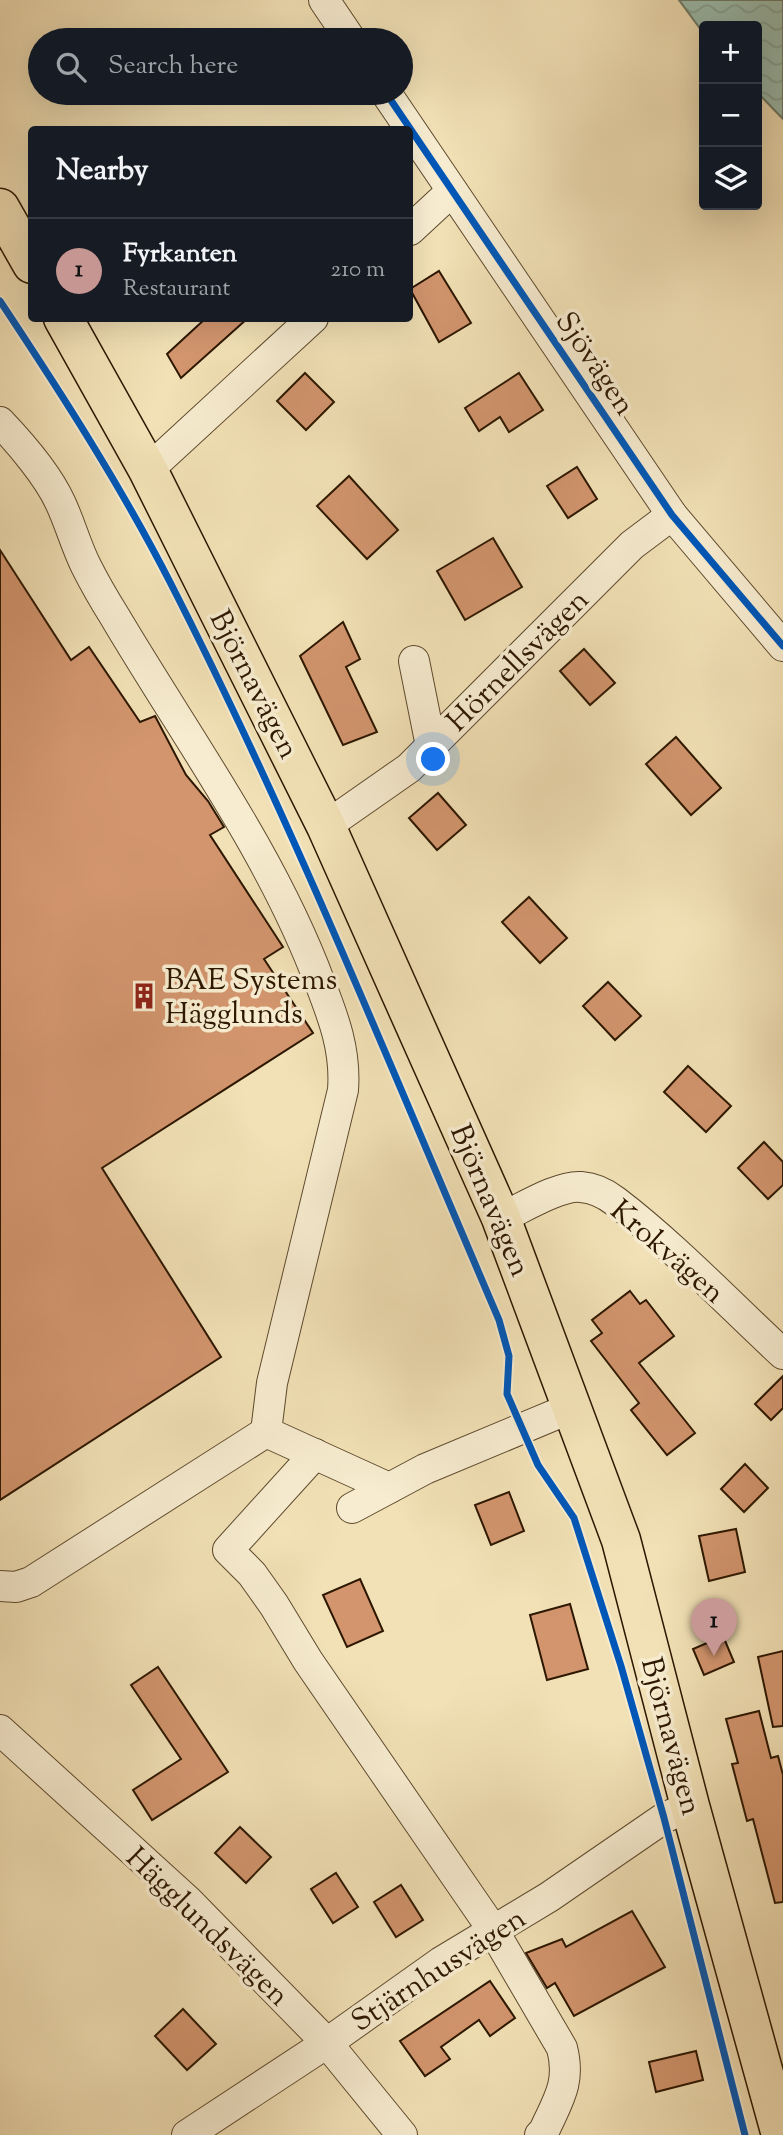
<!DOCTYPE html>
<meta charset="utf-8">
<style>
:root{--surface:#171b24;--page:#20242c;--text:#f1f3f6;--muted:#9ea1a6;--line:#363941;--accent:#c59692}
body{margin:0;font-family:"Sorts Mill Goudy",serif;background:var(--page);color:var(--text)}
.controls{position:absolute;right:21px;top:21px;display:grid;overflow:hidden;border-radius:7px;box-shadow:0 7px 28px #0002}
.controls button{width:63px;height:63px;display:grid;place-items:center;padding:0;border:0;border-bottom:2px solid var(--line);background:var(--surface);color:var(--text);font:35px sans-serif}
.you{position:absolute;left:434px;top:760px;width:24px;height:24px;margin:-18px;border:5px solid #fff;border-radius:50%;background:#1a73e8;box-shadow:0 0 0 10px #1a73e833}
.badge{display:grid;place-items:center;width:46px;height:46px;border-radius:50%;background:var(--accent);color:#111;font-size:23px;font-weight:700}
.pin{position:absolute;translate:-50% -58px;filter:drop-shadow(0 2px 4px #0008)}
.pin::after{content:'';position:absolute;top:37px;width:24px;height:21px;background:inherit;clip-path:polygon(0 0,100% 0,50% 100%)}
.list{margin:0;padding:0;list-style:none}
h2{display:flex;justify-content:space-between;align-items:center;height:91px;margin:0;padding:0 28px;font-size:30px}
h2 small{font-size:23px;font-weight:400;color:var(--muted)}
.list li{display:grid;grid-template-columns:46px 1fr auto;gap:21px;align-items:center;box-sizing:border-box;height:105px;padding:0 28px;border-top:2px solid var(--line)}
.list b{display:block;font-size:26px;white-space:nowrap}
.list p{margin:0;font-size:23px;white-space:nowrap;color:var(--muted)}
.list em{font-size:23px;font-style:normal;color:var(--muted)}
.icon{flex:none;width:38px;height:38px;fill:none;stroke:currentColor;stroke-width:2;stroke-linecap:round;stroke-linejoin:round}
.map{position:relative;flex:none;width:783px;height:2135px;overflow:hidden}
.search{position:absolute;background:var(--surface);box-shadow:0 7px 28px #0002;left:28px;top:28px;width:385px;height:77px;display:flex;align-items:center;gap:18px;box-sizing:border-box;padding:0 24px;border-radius:38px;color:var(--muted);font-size:26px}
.panel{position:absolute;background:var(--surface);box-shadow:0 7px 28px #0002;left:28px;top:126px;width:385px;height:196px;border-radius:7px}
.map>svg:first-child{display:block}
.water{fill:url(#water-waves);stroke:#6f7b69;stroke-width:2}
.building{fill:#d2956e;stroke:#2d1700;stroke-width:2}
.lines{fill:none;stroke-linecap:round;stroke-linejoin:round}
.minor-casing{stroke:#5e4a2e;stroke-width:32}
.major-casing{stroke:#2d1700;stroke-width:41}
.minor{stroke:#f7ecd0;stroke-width:30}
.major{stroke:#f2e1b6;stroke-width:38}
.cycleway-casing{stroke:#f7ecd0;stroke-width:11}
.cycleway{stroke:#0057b8;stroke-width:7}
.labels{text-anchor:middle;stroke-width:7;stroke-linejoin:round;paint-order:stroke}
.street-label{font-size:30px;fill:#2d1700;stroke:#f7ecd0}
.poi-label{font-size:30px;fill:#2d1700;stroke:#f7ecd0;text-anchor:start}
</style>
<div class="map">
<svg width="783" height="2135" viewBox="0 0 783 2135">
<defs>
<pattern id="water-waves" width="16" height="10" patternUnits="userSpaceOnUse" patternTransform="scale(1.75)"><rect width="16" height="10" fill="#9bbeaf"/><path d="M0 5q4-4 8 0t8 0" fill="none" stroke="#86a395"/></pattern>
</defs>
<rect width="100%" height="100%" fill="#f2e1b6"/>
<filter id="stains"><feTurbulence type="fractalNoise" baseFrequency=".00286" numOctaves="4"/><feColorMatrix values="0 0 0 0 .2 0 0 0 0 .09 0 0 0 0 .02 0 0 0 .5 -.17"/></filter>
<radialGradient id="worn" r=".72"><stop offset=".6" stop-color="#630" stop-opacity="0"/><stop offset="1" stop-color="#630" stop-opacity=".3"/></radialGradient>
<!-- water -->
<path class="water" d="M679,0H783V119L757,92V26H704V34Z"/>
<!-- building -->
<g class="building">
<path d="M439,271L471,323L439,342L410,289Z"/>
<path d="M206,318H248L181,378L167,354Z"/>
<path d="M305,373L334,402L306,430L277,401Z"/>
<path d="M519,373L543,410L509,432L500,417L479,431L465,408Z"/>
<path d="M577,467L597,499L568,518L547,486Z"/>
<path d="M349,476L398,530L367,559L317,506Z"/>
<path d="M493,538L522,587L465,620L437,571Z"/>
<path d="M0,550L71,660L89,647L140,722L155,716L186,775L208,801L224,827L210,835L283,947L264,959L313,1033L102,1168L221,1357L0,1500Z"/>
<path d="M343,622L360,659L346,667L377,732L343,745L300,656Z"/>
<path d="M584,649L615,683L590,705L560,671Z"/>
<path d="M676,737L721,788L691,815L646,764Z"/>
<path d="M438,793L466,825L437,850L409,818Z"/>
<path d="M529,897L567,938L540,963L502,922Z"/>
<path d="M608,982L641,1016L615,1040L583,1006Z"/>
<path d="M688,1066L731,1106L706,1132L664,1092Z"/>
<path d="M764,1142L783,1162V1185L768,1199L738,1168Z"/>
<path d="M630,1291L640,1304L646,1300L674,1336L639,1363L695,1433L667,1455L631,1410L639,1403L591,1341L602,1333L592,1320Z"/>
<path d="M783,1376V1408L771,1420L755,1404Z"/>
<path d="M745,1464L768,1488L744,1512L721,1489Z"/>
<path d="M509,1492L524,1531L491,1545L475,1505Z"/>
<path d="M736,1529L745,1572L709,1581L699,1536Z"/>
<path d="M360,1579L383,1631L347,1647L323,1595Z"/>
<path d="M570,1604L588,1669L547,1680L530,1615Z"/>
<path d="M723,1636L734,1662L704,1675L693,1649Z"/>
<path d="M783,1651V1726L773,1727L758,1657Z"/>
<path d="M158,1667L228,1772L152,1820L133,1790L181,1759L131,1685Z"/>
<path d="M759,1711L771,1758L778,1756L783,1775V1902L775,1903L753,1819L747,1821L732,1764L738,1763L726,1719Z"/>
<path d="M240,1827L271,1857L246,1883L215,1853Z"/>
<path d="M336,1873L358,1907L333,1923L311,1889Z"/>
<path d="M401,1885L423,1920L396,1937L374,1902Z"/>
<path d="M632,1911L665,1967L574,2016L555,1983L547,1988L526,1953L562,1939L566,1947Z"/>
<path d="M490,1981L515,2018L490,2036L479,2020L441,2047L450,2059L425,2076L400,2041Z"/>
<path d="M183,2009L216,2044L187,2070L155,2036Z"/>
<path d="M696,2051L703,2080L656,2092L649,2062Z"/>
</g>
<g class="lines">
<!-- minor casing -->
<g class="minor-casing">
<g id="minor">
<path d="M324,0L351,40"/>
<path d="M386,93L672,515L783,646"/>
<path d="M410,230L452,191"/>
<path d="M0,422C20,443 48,476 60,502C70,523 76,546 86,566C95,584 105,601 115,617C186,737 271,852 320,983C334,1019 346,1051 343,1090L272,1383L266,1432L389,1488"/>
<path d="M148,470L313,318"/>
<path d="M414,661L431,746"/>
<path d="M326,826L409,768L632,545L672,515"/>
<path d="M501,1218C521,1209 559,1185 581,1187C593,1188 606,1194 615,1201C674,1246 729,1304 783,1354"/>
<path d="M315,1454L228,1550L252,1574L274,1605L308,1661L493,1930L562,2048C571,2083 558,2100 544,2131L540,2135"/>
<path d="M352,1508L425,1469L571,1408"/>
<path d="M0,1586L16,1587L31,1582L266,1432"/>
<path d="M0,1730L187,1900L327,2043L402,2135"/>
<path d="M187,2135L327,2043L441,1962L549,1897L664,1818L690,1806"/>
</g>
</g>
<!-- major casing -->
<g class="major-casing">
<g id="major">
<path d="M0,208L32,264"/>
<path d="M63,318L148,470L326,826L501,1218L621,1540L690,1806L781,2135"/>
</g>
</g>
<!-- minor -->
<use href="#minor" class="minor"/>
<!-- major -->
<use href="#major" class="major"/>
<!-- cycleway casing -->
<g class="cycleway-casing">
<g id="cycleway">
<path d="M386,93L672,515L783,646"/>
<path d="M0,301C61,393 121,486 171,584C293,823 393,1073 499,1320L509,1356L507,1394L538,1465L574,1518L621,1666L664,1818L745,2135"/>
</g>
</g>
<!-- cycleway -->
<use href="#cycleway" class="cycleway"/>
</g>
<!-- icons -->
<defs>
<g id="building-bare" transform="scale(2.1)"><path d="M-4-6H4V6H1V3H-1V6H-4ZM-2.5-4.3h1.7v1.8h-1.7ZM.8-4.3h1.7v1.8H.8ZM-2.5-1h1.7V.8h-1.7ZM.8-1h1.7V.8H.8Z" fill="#8f2418" stroke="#f7ecd0" stroke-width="2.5" paint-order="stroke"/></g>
</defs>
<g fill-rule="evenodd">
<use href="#building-bare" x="144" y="996"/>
</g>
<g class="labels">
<!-- street labels -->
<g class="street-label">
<text transform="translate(596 363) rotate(56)" y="10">Sjövägen</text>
<text transform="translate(517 660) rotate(-45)" y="10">Hörnellsvägen</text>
<text transform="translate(255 684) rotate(63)" y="10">Björnavägen</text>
<text transform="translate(491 1200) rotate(67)" y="10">Björnavägen</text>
<text transform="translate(668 1251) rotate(41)" y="10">Krokvägen</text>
<text transform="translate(672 1736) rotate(75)" y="10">Björnavägen</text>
<text transform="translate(208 1926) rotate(44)" y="10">Hägglundsvägen</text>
<text transform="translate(438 1969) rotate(-33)" y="10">Stjärnhusvägen</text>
</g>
<!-- poi labels -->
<g class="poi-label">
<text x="165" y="989">BAE Systems<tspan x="165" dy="34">Hägglunds</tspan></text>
</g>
</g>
<rect width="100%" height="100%" filter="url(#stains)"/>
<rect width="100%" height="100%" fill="url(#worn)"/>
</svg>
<div class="controls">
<button>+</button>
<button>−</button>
<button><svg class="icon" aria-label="layers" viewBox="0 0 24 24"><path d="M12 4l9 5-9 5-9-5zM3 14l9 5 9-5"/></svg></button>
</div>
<div class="you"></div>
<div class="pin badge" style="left:714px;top:1656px">1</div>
<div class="search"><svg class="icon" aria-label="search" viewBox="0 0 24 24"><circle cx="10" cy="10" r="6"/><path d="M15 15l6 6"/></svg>Search here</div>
<section class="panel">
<h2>Nearby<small></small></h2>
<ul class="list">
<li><span class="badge">1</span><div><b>Fyrkanten</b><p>Restaurant</p></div><em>210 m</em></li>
</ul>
</section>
</div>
